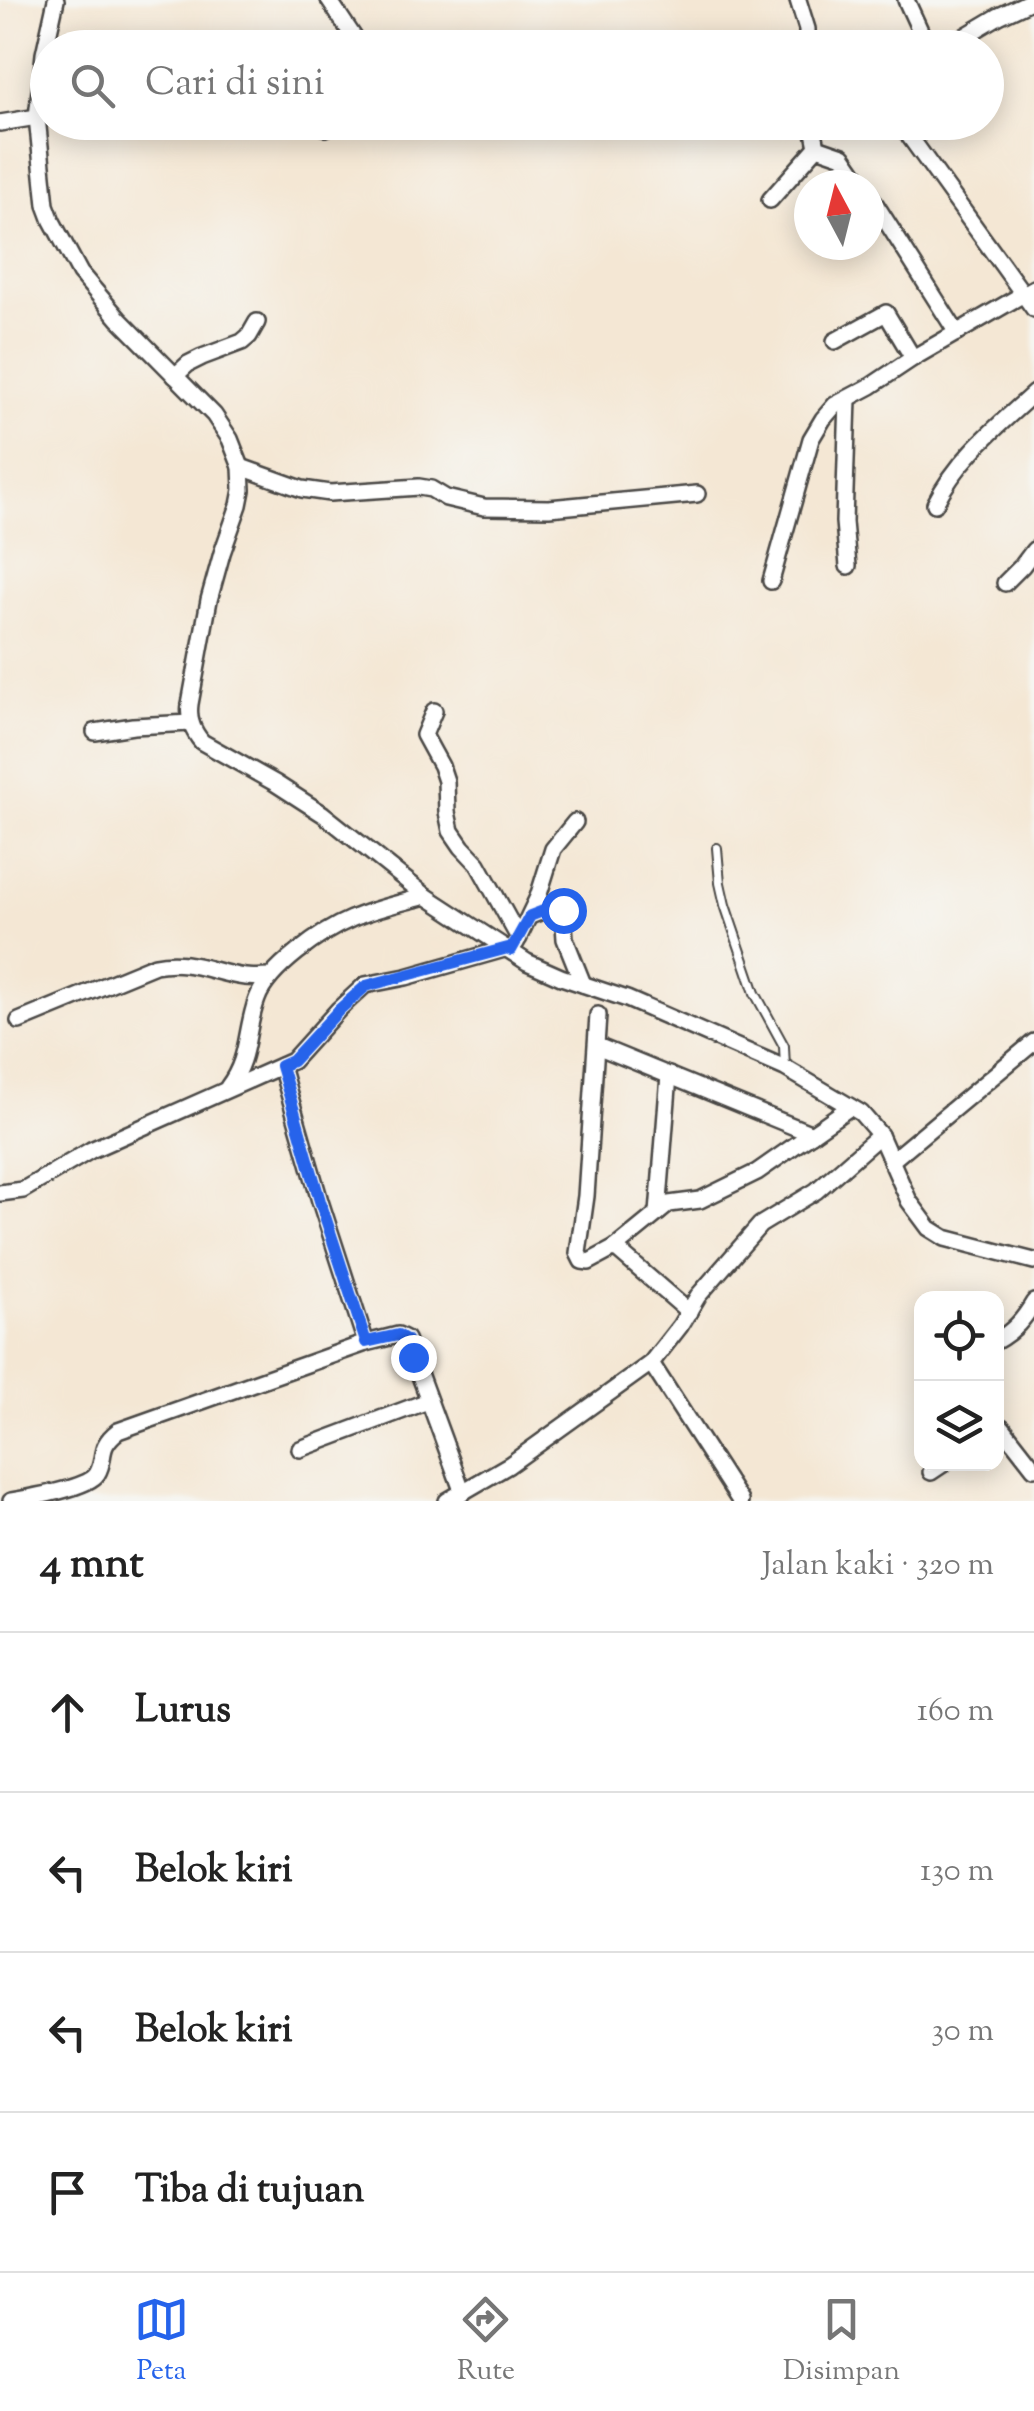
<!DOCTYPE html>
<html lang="id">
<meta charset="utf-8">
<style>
:root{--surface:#fff;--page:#f2f2f2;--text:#222;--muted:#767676;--line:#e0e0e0;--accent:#2563eb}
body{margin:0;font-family:"Sorts Mill Goudy",serif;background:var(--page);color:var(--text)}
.controls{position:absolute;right:30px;bottom:30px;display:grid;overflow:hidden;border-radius:20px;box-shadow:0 5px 25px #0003}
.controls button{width:90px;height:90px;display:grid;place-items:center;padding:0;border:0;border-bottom:2px solid var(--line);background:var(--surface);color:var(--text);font:50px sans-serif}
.compass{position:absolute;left:794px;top:170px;width:90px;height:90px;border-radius:50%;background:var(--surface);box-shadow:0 5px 25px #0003;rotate:353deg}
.stop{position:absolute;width:30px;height:30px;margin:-22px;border:8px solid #2563eb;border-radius:50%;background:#fff}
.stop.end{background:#2563eb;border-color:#fff;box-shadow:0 2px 10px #0008}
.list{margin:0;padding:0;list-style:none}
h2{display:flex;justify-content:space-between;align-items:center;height:130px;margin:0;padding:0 40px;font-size:42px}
h2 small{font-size:32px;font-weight:400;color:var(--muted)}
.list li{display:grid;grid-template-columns:65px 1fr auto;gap:30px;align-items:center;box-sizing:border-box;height:160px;padding:0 40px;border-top:2px solid var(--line)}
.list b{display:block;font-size:38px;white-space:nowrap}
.list em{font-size:32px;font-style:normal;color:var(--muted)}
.icon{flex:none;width:55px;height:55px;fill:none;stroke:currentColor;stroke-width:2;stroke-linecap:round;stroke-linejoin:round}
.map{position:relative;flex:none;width:1034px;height:1501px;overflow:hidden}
.search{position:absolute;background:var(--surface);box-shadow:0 5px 25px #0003;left:30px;right:30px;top:30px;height:110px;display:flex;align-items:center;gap:25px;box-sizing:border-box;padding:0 35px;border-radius:55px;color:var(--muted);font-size:38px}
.sheet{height:770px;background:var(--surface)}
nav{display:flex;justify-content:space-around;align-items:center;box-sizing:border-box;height:140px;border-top:2px solid var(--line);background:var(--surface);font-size:28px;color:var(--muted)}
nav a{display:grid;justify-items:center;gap:5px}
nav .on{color:var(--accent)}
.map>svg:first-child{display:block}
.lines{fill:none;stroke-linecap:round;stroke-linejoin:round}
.lane-casing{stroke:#494744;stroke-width:12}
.street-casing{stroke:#494744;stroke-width:20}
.lane{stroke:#fff;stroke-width:8}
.street{stroke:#fff;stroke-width:15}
.route{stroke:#2563eb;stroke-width:12}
</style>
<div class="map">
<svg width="1034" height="1501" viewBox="0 0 1034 1501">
<rect width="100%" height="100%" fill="#f6f6f2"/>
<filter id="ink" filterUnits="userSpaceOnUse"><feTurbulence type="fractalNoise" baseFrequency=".01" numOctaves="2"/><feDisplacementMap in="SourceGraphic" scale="20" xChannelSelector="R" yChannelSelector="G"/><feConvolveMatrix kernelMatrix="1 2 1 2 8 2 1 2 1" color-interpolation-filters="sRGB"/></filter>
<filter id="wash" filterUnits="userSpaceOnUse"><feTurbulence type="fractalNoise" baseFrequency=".0048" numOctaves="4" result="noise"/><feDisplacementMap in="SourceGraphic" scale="40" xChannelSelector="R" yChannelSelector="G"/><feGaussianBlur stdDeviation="2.25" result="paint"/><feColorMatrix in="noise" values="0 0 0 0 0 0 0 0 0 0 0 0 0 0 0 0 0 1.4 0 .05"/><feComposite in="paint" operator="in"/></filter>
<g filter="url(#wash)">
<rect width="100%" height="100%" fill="#f4e7d4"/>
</g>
<g filter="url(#ink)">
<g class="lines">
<!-- lane casing -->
<g class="lane-casing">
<path id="lane" d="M717,848L720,883L725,905L755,993L784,1046L785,1068"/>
</g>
<!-- street casing -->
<g class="street-casing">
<g id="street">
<path d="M56,0L44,54L37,117L46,205L52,221L80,273L119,319L214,415L230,439L241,467L242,490L239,505L222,553L209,600L190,704C188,719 192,730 202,742L275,783L323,814L426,896L527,962L561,977L627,999L785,1068L861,1113L880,1135L909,1201L929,1228L945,1238L1034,1261"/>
<path d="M329,0L361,48"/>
<path d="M798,0L807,29V48"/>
<path d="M906,0L928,48"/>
<path d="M945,48L999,16L1033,0"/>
<path d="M812,122L817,147L843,156L863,185"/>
<path d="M0,123L37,117"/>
<path d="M902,126L1034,309"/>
<path d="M326,128L335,122"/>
<path d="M869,194L957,333"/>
<path d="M770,200L817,147"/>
<path d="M835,341L886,313L913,358"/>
<path d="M175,376L188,364L202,357L242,342L249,336L257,322"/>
<path d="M241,467L302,489L330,493L419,487L431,489L446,498L484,507L549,508L697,494"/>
<path d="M935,504C958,458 997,427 1034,393"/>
<path d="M848,566L844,522L848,399"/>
<path d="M771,581L811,439L823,419L835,405L871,386L913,358L1034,288"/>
<path d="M1005,583L1022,566L1034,550"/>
<path d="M434,711L424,735L441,766L446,781L447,812L451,831L462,847L478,864L519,938"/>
<path d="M95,732L133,726L191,723"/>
<path d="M530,916L555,906L563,911L565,939L583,984"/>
<path d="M516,943L538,897L553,849L575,822"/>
<path d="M598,1015L586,1196L578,1253L582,1261L589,1262L615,1248L669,1204L700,1200L757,1172L850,1107"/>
<path d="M19,1021L155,965C189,958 213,973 245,977C253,978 262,977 270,977"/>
<path d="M597,1046L812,1134"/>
<path d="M281,1066L320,1201L366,1343"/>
<path d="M228,1087C250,1058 245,1031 257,999C268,969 322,931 351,919C375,908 401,903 426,896"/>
<path d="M891,1161L1034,1042"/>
<path d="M0,1193L23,1190L91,1150L292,1061L339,1009L365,985L406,977L508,948"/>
<path d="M658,1213L669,1075"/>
<path d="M615,1248L689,1312"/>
<path d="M996,1341C1014,1331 1024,1319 1034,1302"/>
<path d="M651,1363L740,1501"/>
<path d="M996,1426L1002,1427L1034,1468"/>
<path d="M300,1449L428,1401"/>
<path d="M931,1472L943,1464"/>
<path d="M11,1501C28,1498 88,1488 97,1474C107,1458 96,1448 118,1431L366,1343L398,1335L406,1339L413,1357L463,1493"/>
<path d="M447,1501L509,1465L651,1363L680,1326L698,1296L760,1225L816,1191L880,1135"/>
</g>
</g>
<!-- lane -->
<use href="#lane" class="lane"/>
<!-- street -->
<use href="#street" class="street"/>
</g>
</g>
<g class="lines" filter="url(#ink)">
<!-- route -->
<path class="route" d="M413,1357L406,1340L398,1335L366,1342L320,1201L281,1066L292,1061L340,1009L366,986L508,948L511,950L530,916L556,906L563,910"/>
</g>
</svg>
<div class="controls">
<button><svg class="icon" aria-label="locate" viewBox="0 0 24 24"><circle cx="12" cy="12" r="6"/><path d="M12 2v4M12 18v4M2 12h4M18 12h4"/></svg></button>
<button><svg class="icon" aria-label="layers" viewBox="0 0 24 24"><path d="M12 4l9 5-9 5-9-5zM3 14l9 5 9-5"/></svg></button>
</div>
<svg class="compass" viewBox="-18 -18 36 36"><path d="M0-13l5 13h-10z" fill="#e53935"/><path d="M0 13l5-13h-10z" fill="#767676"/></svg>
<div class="stop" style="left:563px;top:910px"></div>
<div class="stop end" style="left:413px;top:1357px"></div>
<div class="search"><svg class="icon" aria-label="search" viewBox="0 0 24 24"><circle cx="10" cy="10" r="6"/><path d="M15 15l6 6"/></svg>Cari di sini</div>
</div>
<section class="sheet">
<h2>4 mnt<small>Jalan kaki · 320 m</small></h2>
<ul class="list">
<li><svg class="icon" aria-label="ahead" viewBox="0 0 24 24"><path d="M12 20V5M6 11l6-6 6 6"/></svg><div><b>Lurus</b></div><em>160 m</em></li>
<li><svg class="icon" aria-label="left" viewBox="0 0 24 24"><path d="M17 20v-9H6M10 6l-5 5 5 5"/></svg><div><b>Belok kiri</b></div><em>130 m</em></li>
<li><svg class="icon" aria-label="left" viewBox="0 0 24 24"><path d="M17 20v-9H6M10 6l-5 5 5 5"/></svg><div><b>Belok kiri</b></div><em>30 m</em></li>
<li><svg class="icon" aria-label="arrive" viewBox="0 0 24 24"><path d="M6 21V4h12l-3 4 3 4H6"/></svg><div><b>Tiba di tujuan</b></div></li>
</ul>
</section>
<nav>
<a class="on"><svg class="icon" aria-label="map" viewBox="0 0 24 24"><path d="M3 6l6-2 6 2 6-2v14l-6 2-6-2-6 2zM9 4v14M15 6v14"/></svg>Peta</a>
<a><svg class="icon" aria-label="directions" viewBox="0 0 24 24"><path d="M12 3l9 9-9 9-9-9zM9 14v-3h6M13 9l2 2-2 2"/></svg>Rute</a>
<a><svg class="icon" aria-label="saved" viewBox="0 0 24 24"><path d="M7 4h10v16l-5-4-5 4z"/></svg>Disimpan</a>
</nav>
